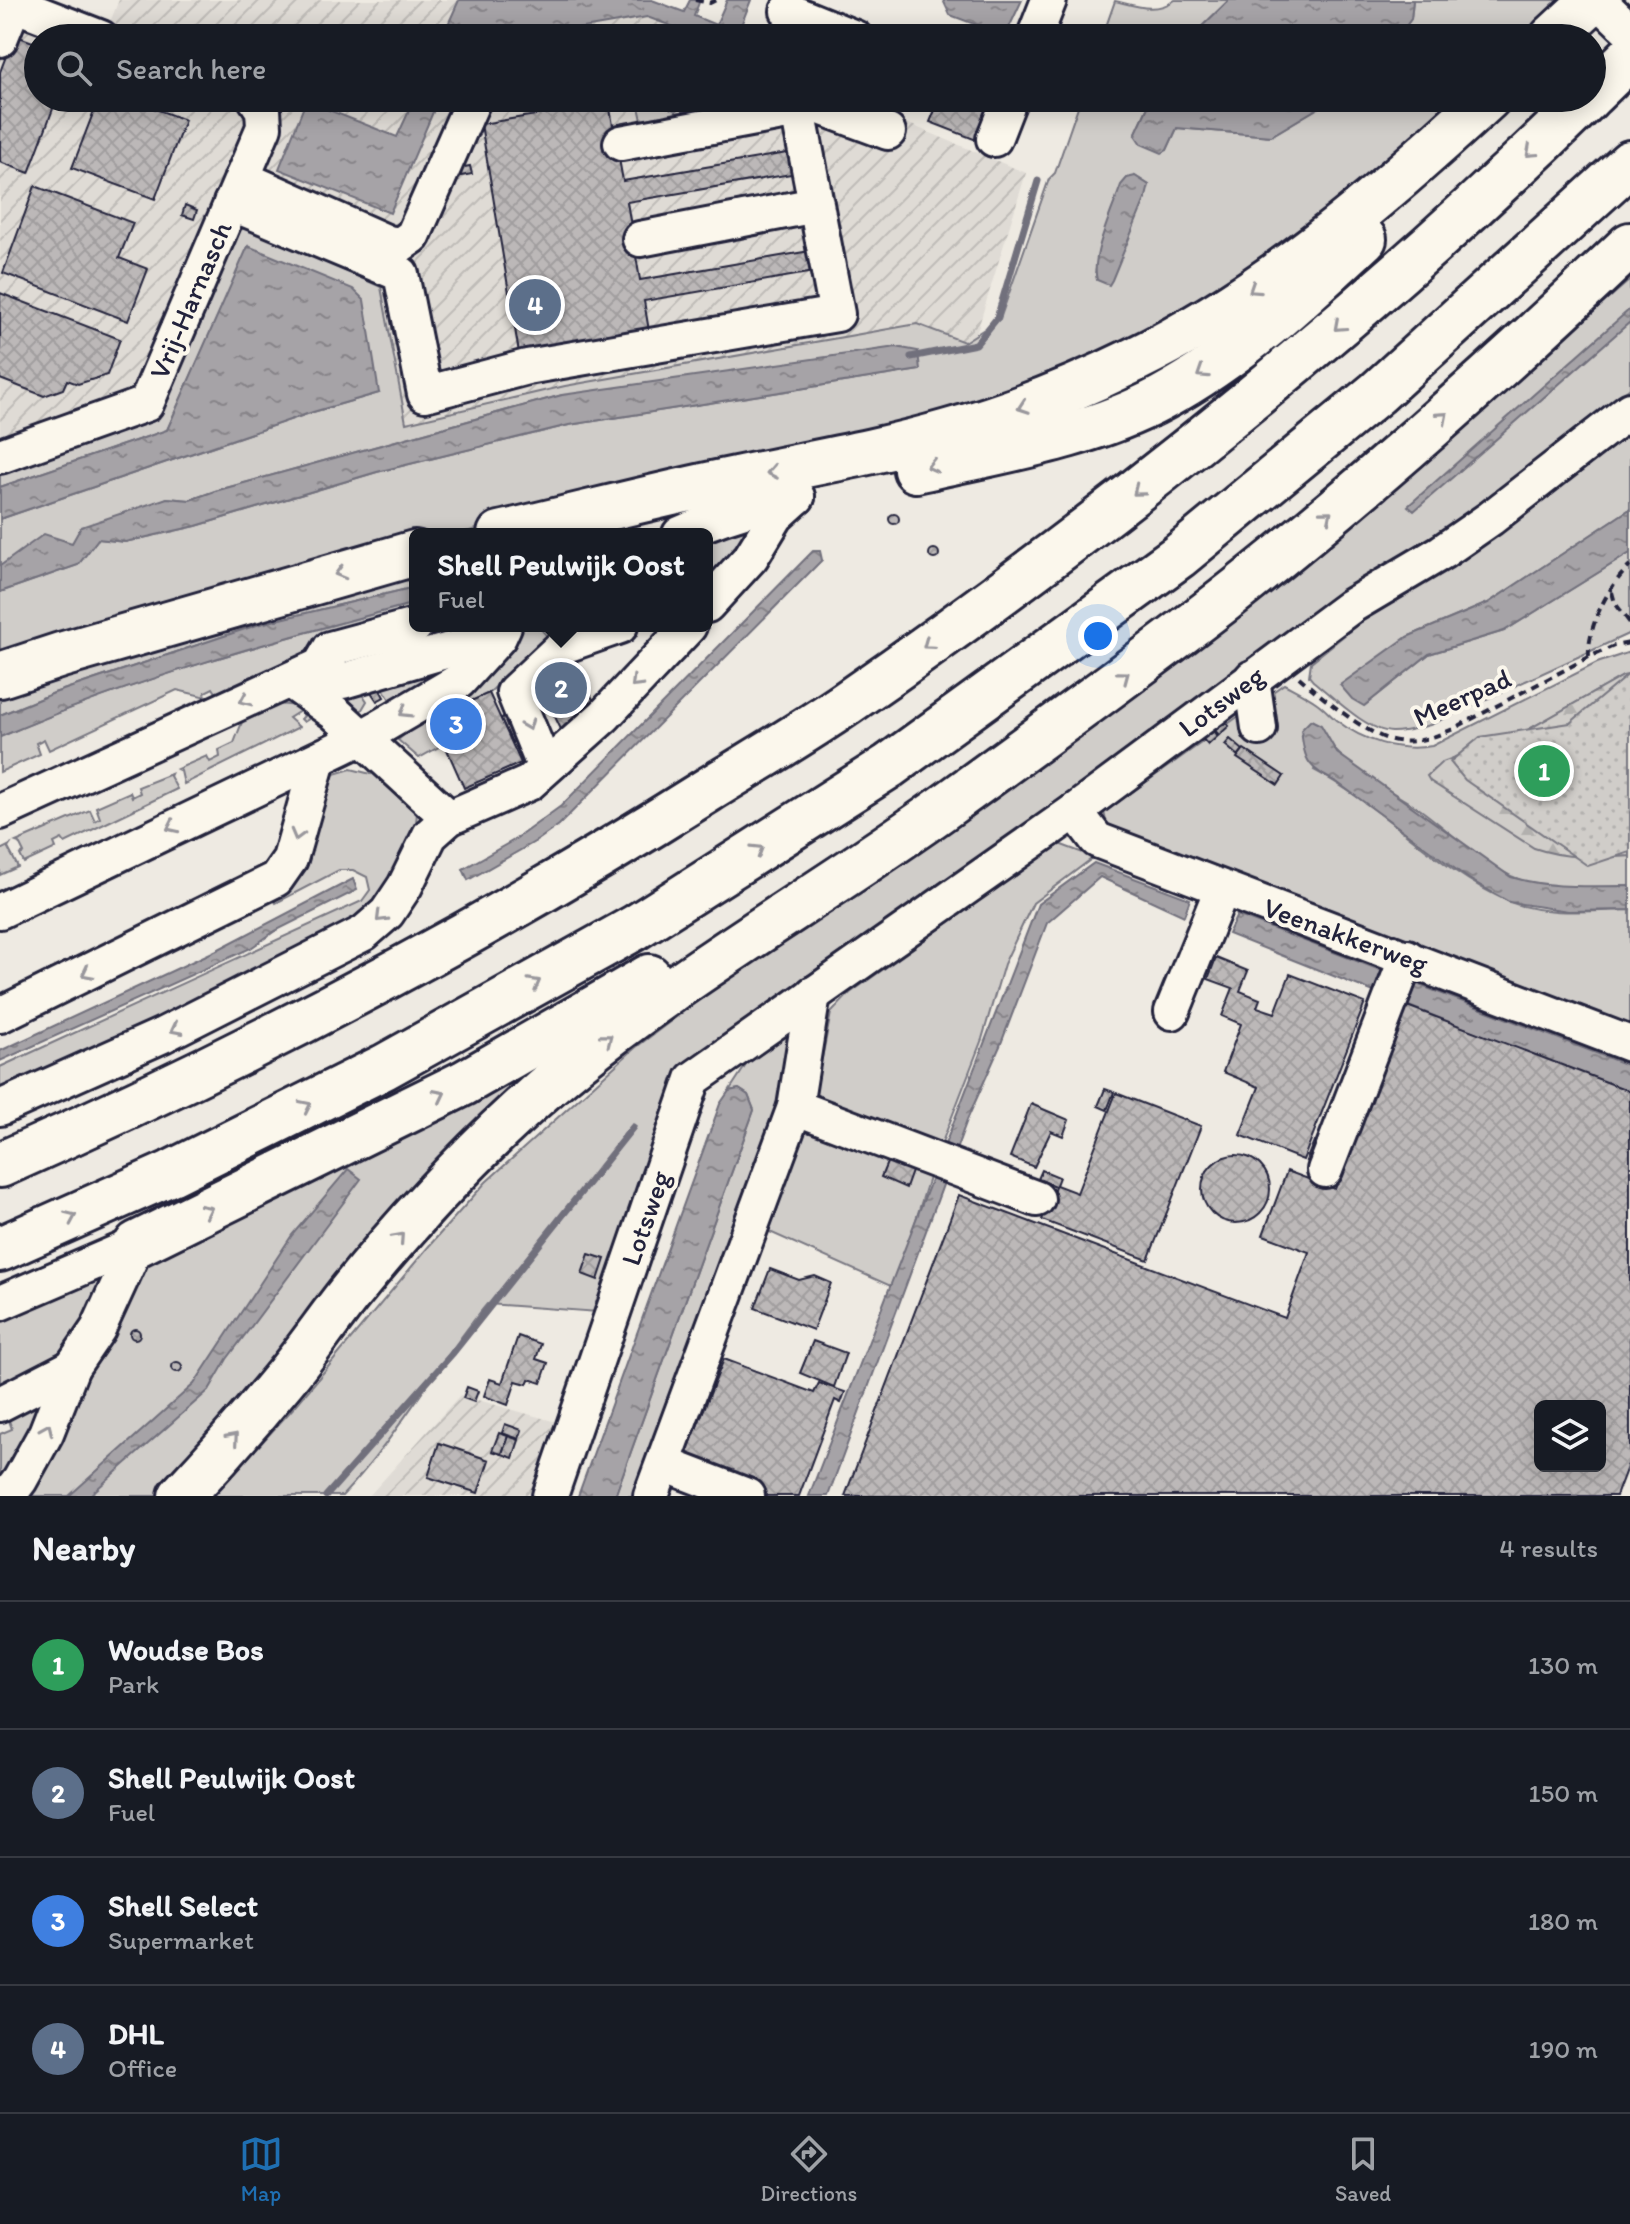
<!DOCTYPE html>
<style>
:root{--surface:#171b24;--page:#242831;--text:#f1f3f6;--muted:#9ea1a6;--line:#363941;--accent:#1f6fb2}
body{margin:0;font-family:Itim,sans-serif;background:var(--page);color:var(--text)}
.controls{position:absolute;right:24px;bottom:24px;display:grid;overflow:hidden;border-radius:12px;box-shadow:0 4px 20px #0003}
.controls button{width:72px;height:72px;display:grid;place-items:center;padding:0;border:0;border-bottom:2px solid var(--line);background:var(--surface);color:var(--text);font:40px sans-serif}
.you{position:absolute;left:1098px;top:636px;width:28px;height:28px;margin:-20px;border:6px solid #fff;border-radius:50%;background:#1a73e8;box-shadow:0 0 0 12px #1a73e833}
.badge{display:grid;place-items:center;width:52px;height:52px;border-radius:50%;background:var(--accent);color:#fff;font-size:26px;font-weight:700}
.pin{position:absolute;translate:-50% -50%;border:4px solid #fff;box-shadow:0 2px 8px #0006}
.popup{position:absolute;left:409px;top:528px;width:304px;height:104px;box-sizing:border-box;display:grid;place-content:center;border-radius:12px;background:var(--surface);filter:drop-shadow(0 2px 6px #0005);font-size:26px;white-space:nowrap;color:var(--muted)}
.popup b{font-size:30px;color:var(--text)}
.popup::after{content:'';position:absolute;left:50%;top:100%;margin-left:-16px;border:16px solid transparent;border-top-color:var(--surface)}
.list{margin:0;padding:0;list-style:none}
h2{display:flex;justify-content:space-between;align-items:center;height:104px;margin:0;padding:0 32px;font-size:34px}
h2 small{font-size:26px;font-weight:400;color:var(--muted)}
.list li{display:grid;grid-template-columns:52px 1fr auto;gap:24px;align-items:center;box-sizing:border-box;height:128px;padding:0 32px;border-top:2px solid var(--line)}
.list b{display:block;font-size:30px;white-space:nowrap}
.list p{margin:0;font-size:26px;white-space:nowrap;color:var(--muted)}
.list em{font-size:26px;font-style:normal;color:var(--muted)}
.icon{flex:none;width:44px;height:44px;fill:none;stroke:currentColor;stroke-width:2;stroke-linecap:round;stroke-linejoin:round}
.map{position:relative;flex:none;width:1630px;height:1496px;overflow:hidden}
.search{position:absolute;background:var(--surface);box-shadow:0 4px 20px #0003;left:24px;right:24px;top:24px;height:88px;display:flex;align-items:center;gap:20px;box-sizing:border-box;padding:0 28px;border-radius:44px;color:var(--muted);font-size:30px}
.sheet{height:616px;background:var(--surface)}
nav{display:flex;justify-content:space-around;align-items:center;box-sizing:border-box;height:112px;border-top:2px solid var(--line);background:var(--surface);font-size:22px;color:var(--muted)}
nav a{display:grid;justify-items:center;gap:4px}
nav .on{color:var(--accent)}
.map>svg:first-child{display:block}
.industrial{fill:url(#industrial-furrows)}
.grass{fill:#d0cdc9;stroke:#797882;stroke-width:2;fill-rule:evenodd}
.forest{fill:url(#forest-firs);stroke:#797882;stroke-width:2}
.park{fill:url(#park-dots);stroke:#797882;stroke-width:2}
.water{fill:url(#water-ripples);stroke:#716f7c;stroke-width:2}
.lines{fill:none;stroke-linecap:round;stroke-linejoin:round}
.stream{stroke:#716f7c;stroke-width:7}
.building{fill:url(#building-cross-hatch);stroke:#22223b;stroke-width:2;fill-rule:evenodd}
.minor-casing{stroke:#22223b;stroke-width:40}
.highway-casing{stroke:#22223b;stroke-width:50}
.path{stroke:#22223b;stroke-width:4;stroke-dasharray:8 6;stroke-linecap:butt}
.minor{stroke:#fbf7ec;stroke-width:34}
.highway{stroke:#fbf7ec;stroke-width:44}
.oneway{stroke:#99979c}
.labels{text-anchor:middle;stroke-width:8;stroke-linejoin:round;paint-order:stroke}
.street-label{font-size:28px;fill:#22223b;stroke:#fbf7ec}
</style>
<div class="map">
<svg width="1630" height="1496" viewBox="0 0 1630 1496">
<defs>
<pattern id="industrial-furrows" width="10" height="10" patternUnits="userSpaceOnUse" patternTransform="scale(2)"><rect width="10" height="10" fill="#dfdbd5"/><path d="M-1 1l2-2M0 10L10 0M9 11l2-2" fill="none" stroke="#bfbcb8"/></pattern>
<pattern id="forest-firs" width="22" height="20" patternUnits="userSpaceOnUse" patternTransform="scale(2)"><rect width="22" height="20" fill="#d0cdc9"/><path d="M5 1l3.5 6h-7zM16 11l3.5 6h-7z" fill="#b2b0ae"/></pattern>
<pattern id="park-dots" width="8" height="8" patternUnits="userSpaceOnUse" patternTransform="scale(2)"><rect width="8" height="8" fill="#d0cdc9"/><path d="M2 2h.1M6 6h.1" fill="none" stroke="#b2b0ae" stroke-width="1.8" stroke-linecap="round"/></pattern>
<pattern id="water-ripples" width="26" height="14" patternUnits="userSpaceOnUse" patternTransform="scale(2)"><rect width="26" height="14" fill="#a6a3a7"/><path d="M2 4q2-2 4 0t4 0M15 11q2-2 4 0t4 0" fill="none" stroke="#878489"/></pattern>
<pattern id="building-cross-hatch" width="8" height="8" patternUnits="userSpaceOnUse" patternTransform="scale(2)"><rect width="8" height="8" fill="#bcb8b8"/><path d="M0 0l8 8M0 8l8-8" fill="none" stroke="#a19e9f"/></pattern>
</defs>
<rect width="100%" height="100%" fill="#eeeae2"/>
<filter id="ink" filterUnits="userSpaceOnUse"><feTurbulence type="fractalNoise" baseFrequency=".0125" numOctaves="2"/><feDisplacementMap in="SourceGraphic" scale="16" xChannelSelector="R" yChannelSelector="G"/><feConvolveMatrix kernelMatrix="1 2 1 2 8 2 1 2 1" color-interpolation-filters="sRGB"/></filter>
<g filter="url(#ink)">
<!-- industrial -->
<g class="industrial">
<path d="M0,0H52L110,22L119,0H614L705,38H38V98H847L1026,173L975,338L382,454L0,575Z"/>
<path d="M460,1395L560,1423L534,1496H369Z"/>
</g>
<!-- grass -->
<g class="grass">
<path d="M1175,0H1229L1190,38H1102L1115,1C1136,6 1156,14 1175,0Z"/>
<path d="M1413,0H1566L1544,38H1397L1411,19Z"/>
<path d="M637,98H645L676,111L683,98L710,106L642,120Z"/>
<path d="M1081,98H1152L1135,135L1167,150L1177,128L1271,136L1335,98H1479L1320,235L1068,384L457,534H415L0,654V592L78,565L98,539L125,542L196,526L377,472L569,425L920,370L562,395L215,491L190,500L167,498L72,543L0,566V519L313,412L379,393L249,246L167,430L0,487V467L133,421L237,229H253L381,287L406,423L565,386L917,324L964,342L1000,319L1049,179L1055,173ZM1135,176L1149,185L1095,273L1101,244Z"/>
<path d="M1630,280V388L1481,516L692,1065L598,1312L487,1304C436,1365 397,1438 342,1496H213L297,1404L429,1246L486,1182L635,1048L1472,418Z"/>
<path d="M1630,433V509L1488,603L1407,637L1364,706L1429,654L1504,631L1630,553V633L1430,725C1418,728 1405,732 1392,732C1367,731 1333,697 1313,681L1309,676L1311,662L1356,626L1366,615L1463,559L1494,532L1586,468Z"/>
<path d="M752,524L722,571L707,578V534Z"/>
<path d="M415,564V587L260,624L54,693L0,715V685Z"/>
<path d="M415,603V617L217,694L213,688L205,692L206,697L177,690L49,750L44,739L36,743L40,754L0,772V737C134,679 274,640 415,603Z"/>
<path d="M488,626H492L466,663L393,705L380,683L363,695L367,701L360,713L342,696L336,701L313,679L332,686L347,685L471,650Z"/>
<path d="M515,626H538L548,637L489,693L433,718L444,744L419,758L398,740L405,734L402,728Z"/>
<path d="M1630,652V675L1623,676L1522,733L1462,753L1431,771L1430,781L1460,798L1612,857L1630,856V886C1598,886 1562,891 1531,883C1487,872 1454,833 1418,808C1396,794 1340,764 1329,741L1314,770C1381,805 1439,871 1508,901C1541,916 1594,911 1630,910V1032L1107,826L1104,812L1284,684C1295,690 1307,696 1317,703C1324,708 1330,715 1336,720C1363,741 1398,752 1432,746L1597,663Z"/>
<path d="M276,704L300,706L315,715L304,722L301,719L304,716L300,711L289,718L299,727L184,784L181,771L177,769L207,756L210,762L220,757L219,750L234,743L244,717Z"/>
<path d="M373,768L414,802L417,813L415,832L372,914L0,1098V1067L362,901L370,890L367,877L353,870H339L276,903L272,897L293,886L303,849H310L334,774L351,769L371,774Z"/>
<path d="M171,774L170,776L177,789L65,843L62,839L54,843L56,848L24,863L20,855L24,853L19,843L16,842L90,810L95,821L100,818L96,807L130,792L132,797L140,793L138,787Z"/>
<path d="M1059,844L1094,857L1033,903L1004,964L982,1039L931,1171L895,1288L763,1229L820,1068L831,1013L850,993Z"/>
<path d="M10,845L8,848L18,867L0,875V850Z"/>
<path d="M603,1016L166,1496H27L145,1250Z"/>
<path d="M788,1034L797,1042L792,1078L644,1482L633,1496H615L754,1110L748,1095L739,1089L729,1091L748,1062Z"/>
<path d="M111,1266L75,1344L4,1393L0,1385V1313Z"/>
<path d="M52,1393L0,1490V1434L12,1429L6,1412Z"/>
</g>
<!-- forest -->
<path class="forest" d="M1630,675V856C1597,858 1566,859 1534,848L1430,781L1427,776L1442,762L1522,733L1623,676Z"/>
<!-- park -->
<path class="park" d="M1630,673V852L1588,866L1465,780L1450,762L1480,737L1570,723Z"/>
<!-- water -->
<g class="water">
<path d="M459,0H652L684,12L690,0H700L694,16L716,25L727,0H751L736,38H704L647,17L525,38H442Z"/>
<path d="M943,0H1022L1007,32L998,33L950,15Z"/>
<path d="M1229,0H1413L1411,19L1397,38H1190Z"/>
<path d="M415,98H439L390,213L279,169L306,101L397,137Z"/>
<path d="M1152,98H1335L1271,136L1177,128L1167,150L1162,153L1141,144L1135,135Z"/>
<path d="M1135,176L1149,185L1146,197L1112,280L1109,285L1097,280C1090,257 1113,209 1121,185L1127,178Z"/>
<path d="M248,246L353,289L364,300L379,393L313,412L0,519V487L167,430Z"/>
<path d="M1630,309V322L1414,511L1408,506Z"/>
<path d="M896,347L918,351L920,370L569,425L377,472L196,526L125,542L98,539L78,565L0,592V566L44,534L72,543L81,527L167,498L190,500L215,491L562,395Z"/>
<path d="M1630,509V553L1504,631L1429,654L1364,706L1352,699L1340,685L1407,637L1488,603Z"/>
<path d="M813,551H820L822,560L559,825L538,840L468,880L463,869L514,840L561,806Z"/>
<path d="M415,587V603C274,640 134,679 0,737V715L54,693L260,624Z"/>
<path d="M1311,720L1321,725L1337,753L1511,877C1551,889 1589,886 1630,886V910L1568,911L1509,902L1469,879L1338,783C1308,767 1305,764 1301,730Z"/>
<path d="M1094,863L1190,899L1184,916L1100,877L1047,923L1000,1046L967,1120L828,1496H809L1038,904Z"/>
<path d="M353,879L357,890L275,931L251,948L0,1061V1051L217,950Z"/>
<path d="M1237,915L1630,1066V1094L1228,934Z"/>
<path d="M739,1089L748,1095L754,1110L615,1496H578L720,1104L729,1091Z"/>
<path d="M348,1169L361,1179L227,1359L209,1390L89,1496H69L194,1384L292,1235Z"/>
</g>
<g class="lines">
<!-- stream -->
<g class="stream">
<path d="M911,357L976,344L997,318L1038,181"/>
<path d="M326,1496L452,1354L633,1127"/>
</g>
</g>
<!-- building -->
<g class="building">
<path d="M14,35L38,44V98H57L29,173L0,162V72Z"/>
<path d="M99,98H127L185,120L155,199L72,168Z"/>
<path d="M940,98H966L992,108L979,141L930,122Z"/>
<path d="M609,103L623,181L799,151L803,172L627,202L640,280L816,250L820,271L644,301L650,337L520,359L481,124Z"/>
<path d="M470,166L472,174L461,176L459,168Z"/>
<path d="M35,186L133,223L119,258L148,269L128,321L3,273Z"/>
<path d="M185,205L197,210L194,219L182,215Z"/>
<path d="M0,293L120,339L107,375L78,384L67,380L63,389L44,396L0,379Z"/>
<circle cx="894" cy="519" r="5"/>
<circle cx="934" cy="554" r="5"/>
<path d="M565,637L606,729L576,761L549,704L512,743L501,719L538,681Z"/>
<path d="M379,688L384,697L377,701L371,692Z"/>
<path d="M489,693L521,763L464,788L433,718Z"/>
<path d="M1221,717L1229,726L1219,735L1211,725Z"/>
<path d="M1210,726L1218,736L1208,745L1199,735Z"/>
<path d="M1230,739L1243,750L1238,756L1225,745Z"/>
<path d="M1244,749L1284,776L1278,785L1237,758Z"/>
<path d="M1216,958L1248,971L1240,991L1260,999L1257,1007L1275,1013L1290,974L1365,1003L1303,1160L1240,1135L1259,1087L1223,1072L1241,1024L1222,1016L1233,988L1208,979Z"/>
<path d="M1407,1006L1630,1091V1459L1616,1496H845L959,1195L1285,1318L1309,1252L1263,1235L1287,1171L1335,1189ZM1540,1406H1600V1466H1540Z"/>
<path d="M1105,1089L1114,1092L1107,1110L1098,1106Z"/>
<path d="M1116,1093L1201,1126L1148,1260L1042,1220L1055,1186L1038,1179L1042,1170L1059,1177L1056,1185L1077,1193Z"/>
<path d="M1031,1104L1069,1120L1063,1136L1051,1131L1034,1167L1010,1157Z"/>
<path d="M1314,1141L1323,1145L1316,1165L1306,1161Z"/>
<path d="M891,1153L915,1163L906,1188L881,1177Z"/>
<circle cx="1236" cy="1189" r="34"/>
<path d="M589,1254L605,1259L598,1280L582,1274Z"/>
<path d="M770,1269L799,1280L815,1276L831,1283L813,1330L755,1308Z"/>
<circle cx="135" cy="1334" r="5"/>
<path d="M518,1336L541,1344L536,1359L548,1363L541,1383L529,1379L527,1384L516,1381L508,1405L484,1396L490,1379L502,1383Z"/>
<path d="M813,1341L846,1353L834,1387L800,1373Z"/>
<path d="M724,1359L814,1393L819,1383L845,1392L841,1403L835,1400L799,1496H754L681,1467Z"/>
<circle cx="177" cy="1367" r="5"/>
<path d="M467,1387L478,1391L474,1402L463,1398Z"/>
<path d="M505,1424L522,1430L519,1439L502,1433Z"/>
<path d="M499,1433L508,1436L502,1454L492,1451Z"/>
<path d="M508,1436L519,1440L513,1458L502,1454Z"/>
<path d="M439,1443L489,1460L478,1493L428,1477Z"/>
</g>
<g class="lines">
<!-- minor casing -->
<g class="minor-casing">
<g id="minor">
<path d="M3,0L101,38"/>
<path d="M1598,0L1630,31"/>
<path d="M788,11L855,38"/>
<path d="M1034,38L1049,0"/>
<path d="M0,39L14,4"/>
<path d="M796,98L888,132"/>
<path d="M994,139L1010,98"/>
<path d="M242,178L388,243L400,245L413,236L474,98"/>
<path d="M231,203L401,274L425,394L527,367L837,314L798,110L621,143"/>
<path d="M640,239L816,205"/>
<path d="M0,456L146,404L264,127L263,110L255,98"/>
<path d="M680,534C717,517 757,505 797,497"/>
<path d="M707,605L751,557L776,516L797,497"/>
<path d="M320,666L343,681L466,645L475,626"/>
<path d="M1252,678L1259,728"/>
<path d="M290,681L335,713L449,818"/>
<path d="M545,768L514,692L563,646L620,626"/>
<path d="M1075,811L1097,840L1630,1044"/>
<path d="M0,812L320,666L330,649L415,626"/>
<path d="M0,911L363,737L459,681L499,637L504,626"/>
<path d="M1172,1012L1222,889"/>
<path d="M0,1015L276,879L290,859L318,760"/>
<path d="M795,1107L1037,1199"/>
<path d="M0,1108L163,1035L364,933L387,913L405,886L430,835L449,818L529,783L604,716L689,626"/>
<path d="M1325,1170L1407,957"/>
<path d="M0,1303L137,1244"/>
<path d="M0,1404L72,1367"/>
<path d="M664,1464L747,1496"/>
<path d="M8,1496L20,1480L46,1433L72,1367L98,1329L137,1244"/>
<path d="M550,1496L693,1079L1075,811L1351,606L1442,552L1491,518L1630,410"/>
<path d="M651,1496L795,1107L813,994"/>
</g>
</g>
<!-- highway casing -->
<g class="highway-casing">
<g id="highway">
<path d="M1552,38L1593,0"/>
<path d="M1592,94L1630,57"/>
<path d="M916,470C997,451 1088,438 1162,398C1238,357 1302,297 1364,239"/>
<path d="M500,534C579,516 657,495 736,479C807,464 879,452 948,432C1012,414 1075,389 1134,360C1266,296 1381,197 1488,98"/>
<path d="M0,675L61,655L415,553"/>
<path d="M0,1165C245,1057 482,933 708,790C755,761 802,734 847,703C1110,521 1359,321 1588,98"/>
<path d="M137,1244L464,1083L649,977"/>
<path d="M0,1249L171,1173L384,1067L636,927L889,766L1179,556L1377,393L1630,163"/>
<path d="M181,1496C216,1459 251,1419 283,1380C306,1353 326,1323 348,1295C399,1232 459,1166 519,1111C647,993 802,909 943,808C1037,740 1131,672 1223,601C1365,490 1499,369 1630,245"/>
</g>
</g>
<!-- path -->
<g class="path">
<path d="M695,0L710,3L716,0"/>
<path d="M1612,592L1615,603L1630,623"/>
<path d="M1589,657C1587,627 1608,586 1630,566"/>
<path d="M1299,677C1319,695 1367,735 1392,740C1414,745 1434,737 1453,729L1589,657L1614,646L1630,643"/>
</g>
<!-- minor -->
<use href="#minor" class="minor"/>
<!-- highway -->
<use href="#highway" class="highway"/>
</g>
<!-- one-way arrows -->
<defs><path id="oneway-chevron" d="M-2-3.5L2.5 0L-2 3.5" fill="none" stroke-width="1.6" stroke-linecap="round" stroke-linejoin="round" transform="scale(2)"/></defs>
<g class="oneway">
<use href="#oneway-chevron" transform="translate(1531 152) rotate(138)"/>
<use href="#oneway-chevron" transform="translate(1254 289) rotate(147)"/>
<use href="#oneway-chevron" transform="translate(1339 326) rotate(138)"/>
<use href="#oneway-chevron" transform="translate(1202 373) rotate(147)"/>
<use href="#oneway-chevron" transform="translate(1023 407) rotate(161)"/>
<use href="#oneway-chevron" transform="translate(1443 417) rotate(-41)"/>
<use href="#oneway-chevron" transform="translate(932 466) rotate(167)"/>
<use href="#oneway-chevron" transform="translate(772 472) rotate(169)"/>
<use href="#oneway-chevron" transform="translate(1138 491) rotate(141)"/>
<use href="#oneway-chevron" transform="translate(1327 515) rotate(-40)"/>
<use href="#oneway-chevron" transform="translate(340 573) rotate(164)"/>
<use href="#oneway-chevron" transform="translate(928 644) rotate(144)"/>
<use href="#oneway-chevron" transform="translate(1124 676) rotate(-37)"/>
<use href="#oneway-chevron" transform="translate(636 683) rotate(135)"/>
<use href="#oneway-chevron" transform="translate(245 700) rotate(156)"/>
<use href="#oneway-chevron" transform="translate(405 712) rotate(149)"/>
<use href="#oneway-chevron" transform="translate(528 725) rotate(68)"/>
<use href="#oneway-chevron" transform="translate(172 827) rotate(155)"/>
<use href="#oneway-chevron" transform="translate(297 835) rotate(105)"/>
<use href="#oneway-chevron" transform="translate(758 850) rotate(-32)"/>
<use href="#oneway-chevron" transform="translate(381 917) rotate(135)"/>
<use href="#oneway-chevron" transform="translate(87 973) rotate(153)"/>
<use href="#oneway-chevron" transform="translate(535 983) rotate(-29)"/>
<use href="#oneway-chevron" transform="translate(176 1029) rotate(153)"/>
<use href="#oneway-chevron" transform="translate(607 1039) rotate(-38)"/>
<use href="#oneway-chevron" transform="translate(440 1095) rotate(-27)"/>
<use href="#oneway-chevron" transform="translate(306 1106) rotate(-26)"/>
<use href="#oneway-chevron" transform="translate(207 1210) rotate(-26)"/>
<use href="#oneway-chevron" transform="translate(71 1217) rotate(-24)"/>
<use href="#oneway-chevron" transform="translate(399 1238) rotate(-48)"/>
<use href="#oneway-chevron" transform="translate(47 1429) rotate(-66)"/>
<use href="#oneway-chevron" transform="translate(233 1438) rotate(-49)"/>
</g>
</g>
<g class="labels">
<!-- street labels -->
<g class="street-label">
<text transform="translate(190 300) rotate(-67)" y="10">Vrij-Harnasch</text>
<text transform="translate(1462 697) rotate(-24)" y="10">Meerpad</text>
<text transform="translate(1221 701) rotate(-37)" y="10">Lotsweg</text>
<text transform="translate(1346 935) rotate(20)" y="10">Veenakkerweg</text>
<text transform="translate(645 1218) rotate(-71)" y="10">Lotsweg</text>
</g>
</g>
</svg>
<div class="controls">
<button><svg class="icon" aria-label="layers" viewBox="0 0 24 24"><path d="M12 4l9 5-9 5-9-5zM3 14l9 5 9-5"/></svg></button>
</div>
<div class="you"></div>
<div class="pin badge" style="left:1544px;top:771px;background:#2e9e5b">1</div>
<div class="pin badge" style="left:561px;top:688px;background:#5c6f8a">2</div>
<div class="popup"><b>Shell Peulwijk Oost</b>Fuel</div>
<div class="pin badge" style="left:456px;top:724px;background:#3f7fe0">3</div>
<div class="pin badge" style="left:535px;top:305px;background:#5c6f8a">4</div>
<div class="search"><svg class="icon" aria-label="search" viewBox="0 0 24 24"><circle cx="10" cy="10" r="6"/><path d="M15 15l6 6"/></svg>Search here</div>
</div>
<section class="sheet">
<h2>Nearby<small>4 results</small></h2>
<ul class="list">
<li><span class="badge" style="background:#2e9e5b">1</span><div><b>Woudse Bos</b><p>Park</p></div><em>130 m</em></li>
<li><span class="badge" style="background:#5c6f8a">2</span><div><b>Shell Peulwijk Oost</b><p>Fuel</p></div><em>150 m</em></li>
<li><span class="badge" style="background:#3f7fe0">3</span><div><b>Shell Select</b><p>Supermarket</p></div><em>180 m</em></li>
<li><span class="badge" style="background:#5c6f8a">4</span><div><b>DHL</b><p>Office</p></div><em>190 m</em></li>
</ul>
</section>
<nav>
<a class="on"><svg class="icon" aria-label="map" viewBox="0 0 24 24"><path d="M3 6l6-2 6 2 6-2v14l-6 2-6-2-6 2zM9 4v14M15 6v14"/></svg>Map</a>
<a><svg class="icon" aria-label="directions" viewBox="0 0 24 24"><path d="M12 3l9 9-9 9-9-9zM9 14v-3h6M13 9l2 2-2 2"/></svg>Directions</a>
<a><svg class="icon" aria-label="saved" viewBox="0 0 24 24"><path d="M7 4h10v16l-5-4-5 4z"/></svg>Saved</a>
</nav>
